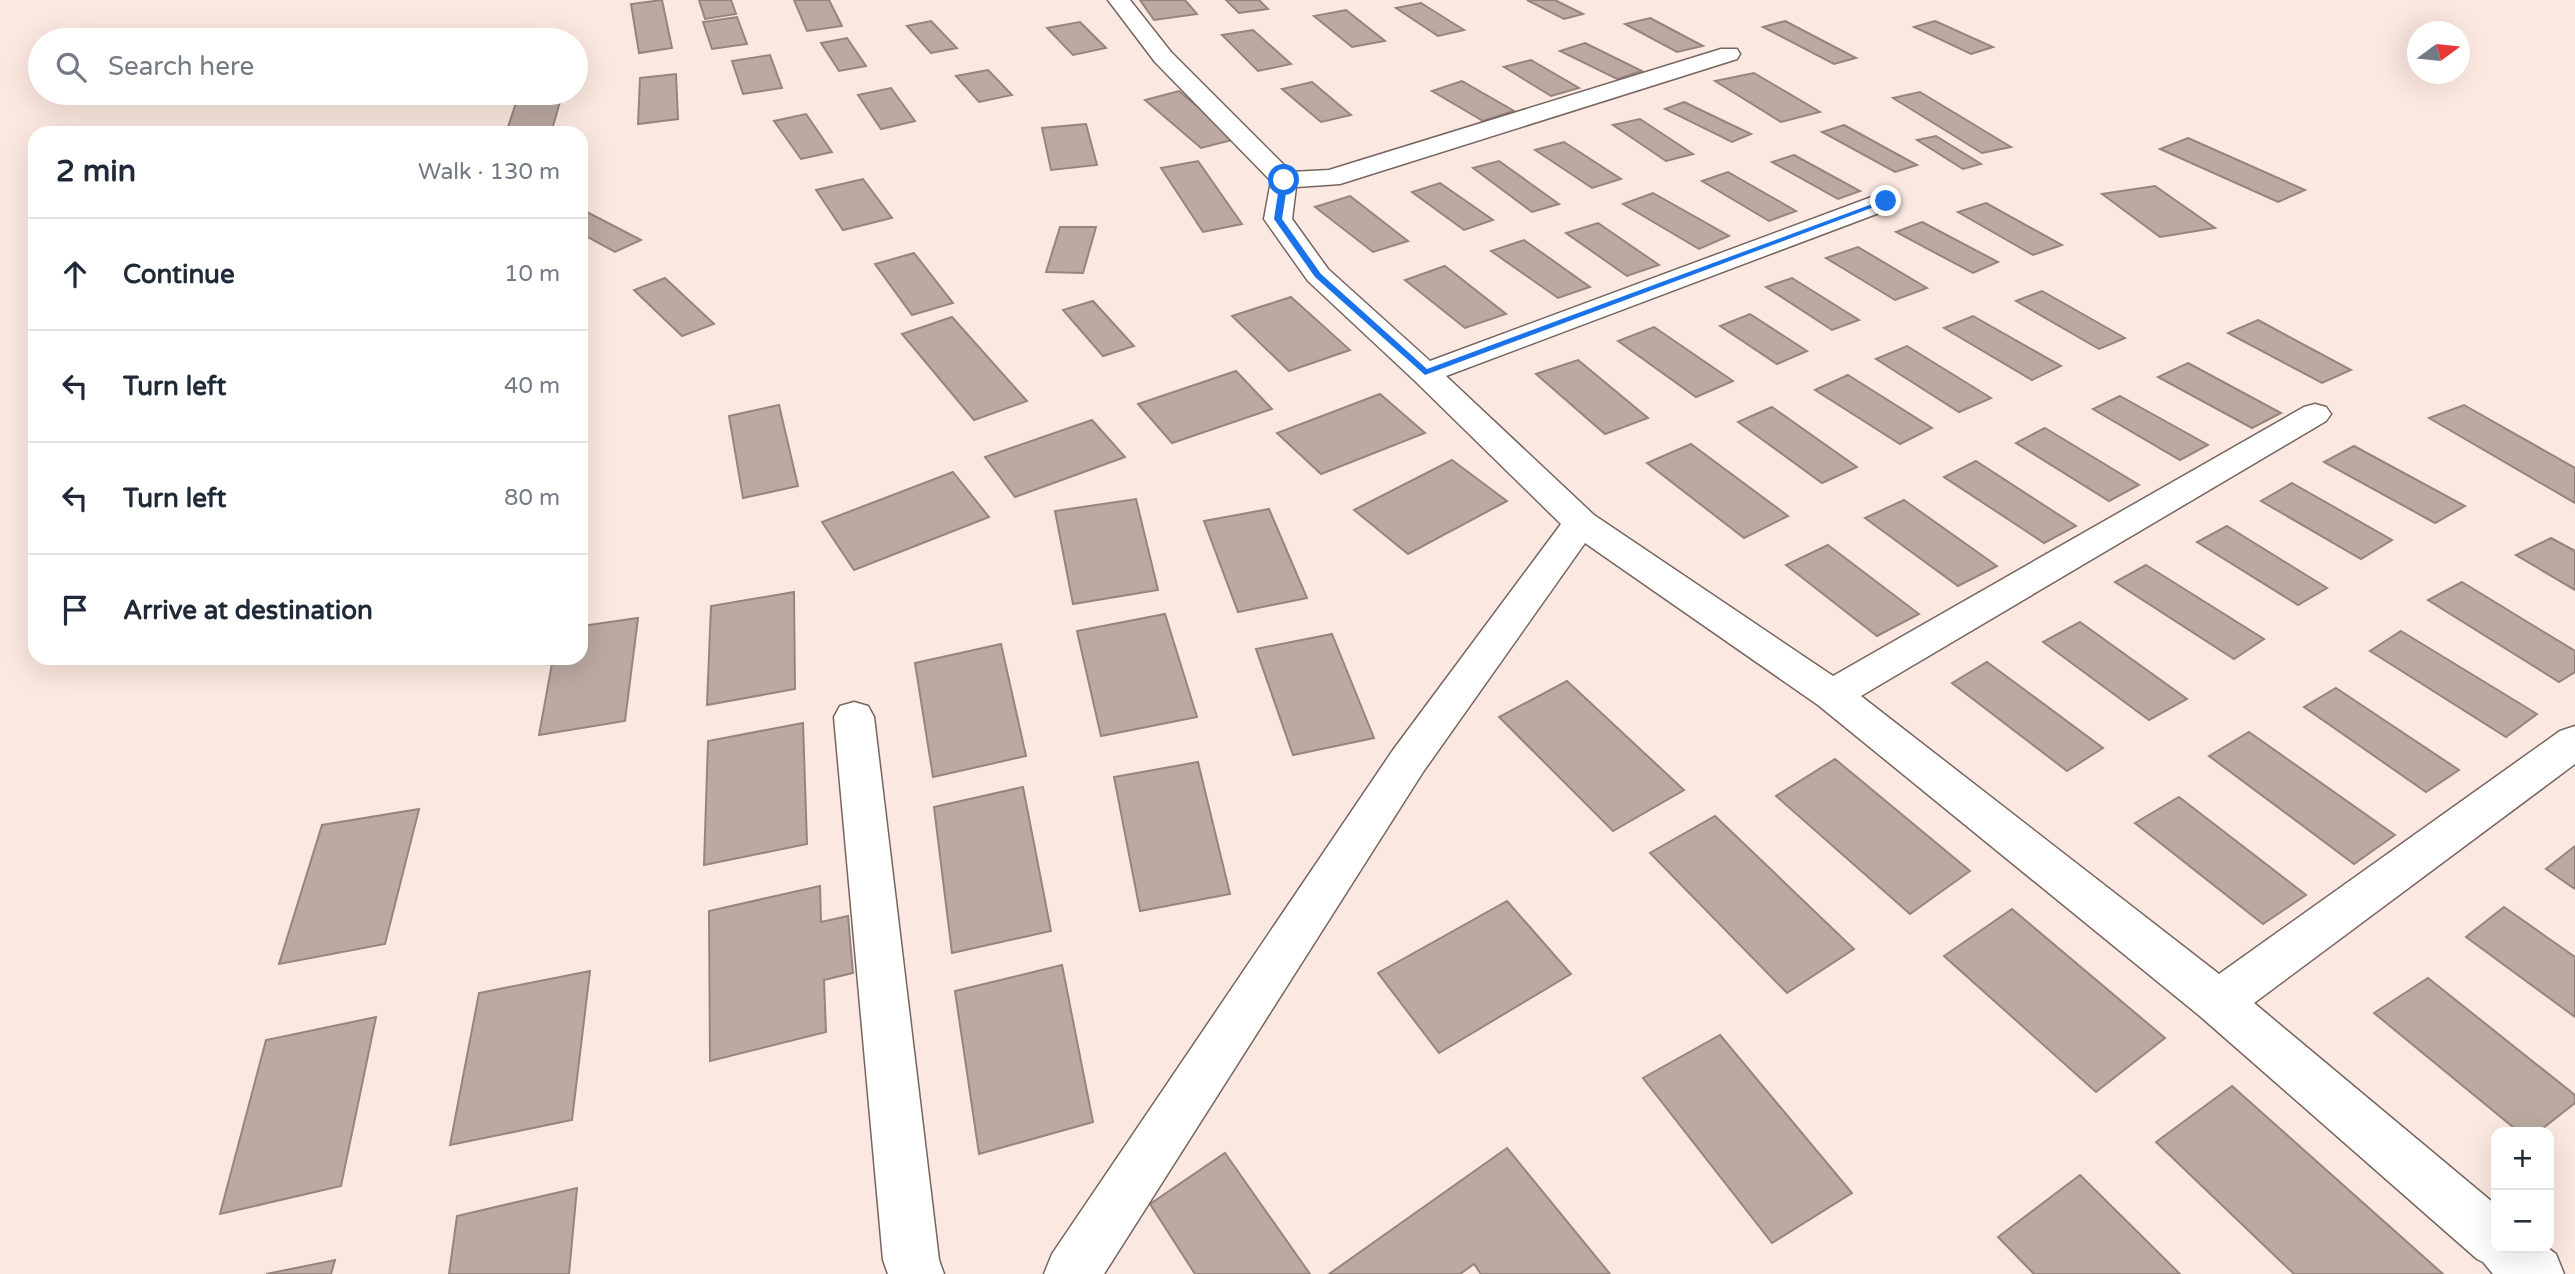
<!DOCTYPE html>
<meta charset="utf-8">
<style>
:root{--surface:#fff;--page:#f2f2f3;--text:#1f2937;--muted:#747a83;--line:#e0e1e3}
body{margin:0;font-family:"Varela Round",sans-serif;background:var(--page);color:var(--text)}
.controls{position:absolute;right:21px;bottom:21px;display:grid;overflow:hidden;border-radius:14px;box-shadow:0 7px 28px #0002}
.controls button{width:63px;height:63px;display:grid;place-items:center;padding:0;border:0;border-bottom:2px solid var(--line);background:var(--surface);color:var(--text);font:35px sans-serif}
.compass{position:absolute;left:2407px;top:21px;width:63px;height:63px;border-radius:50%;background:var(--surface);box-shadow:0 7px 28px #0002;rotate:75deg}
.stop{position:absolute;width:21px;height:21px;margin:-16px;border:5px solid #1a73e8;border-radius:50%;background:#fff}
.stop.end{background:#1a73e8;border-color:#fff;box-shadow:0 2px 7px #0008}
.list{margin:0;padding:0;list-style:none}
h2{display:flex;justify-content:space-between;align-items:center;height:91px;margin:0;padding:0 28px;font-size:30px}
h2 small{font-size:23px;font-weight:400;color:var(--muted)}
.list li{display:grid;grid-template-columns:46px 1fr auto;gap:21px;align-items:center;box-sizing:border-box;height:112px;padding:0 28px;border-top:2px solid var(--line)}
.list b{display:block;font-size:26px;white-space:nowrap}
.list em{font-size:23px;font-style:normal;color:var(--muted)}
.icon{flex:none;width:38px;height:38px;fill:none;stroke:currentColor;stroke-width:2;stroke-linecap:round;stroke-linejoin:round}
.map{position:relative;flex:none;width:2575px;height:1274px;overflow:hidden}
.search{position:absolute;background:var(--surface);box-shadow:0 7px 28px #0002;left:28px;top:28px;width:560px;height:77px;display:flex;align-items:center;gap:18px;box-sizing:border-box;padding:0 24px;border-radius:38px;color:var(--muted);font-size:26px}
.panel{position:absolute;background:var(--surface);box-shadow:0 7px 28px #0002;left:28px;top:126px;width:560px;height:539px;border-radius:21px}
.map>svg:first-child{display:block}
.building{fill:#bba9a2;stroke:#96857e;stroke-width:2}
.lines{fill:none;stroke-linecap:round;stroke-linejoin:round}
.minor-casing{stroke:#76655f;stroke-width:3}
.minor{fill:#fff;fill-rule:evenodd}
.route{fill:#1a73e8}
</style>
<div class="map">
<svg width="2575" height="1274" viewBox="0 0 2575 1274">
<rect width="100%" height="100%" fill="#fbe8e0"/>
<!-- building -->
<g class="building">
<path d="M662,0L672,48L639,53L631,4Z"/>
<path d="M699,0H731L736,14L705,19Z"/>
<path d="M794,0H829L842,26L807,31Z"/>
<path d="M1140,0H1185L1197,14L1154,20Z"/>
<path d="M1226,0H1259L1268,9L1239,13Z"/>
<path d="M1527,0H1555L1583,14L1564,19Z"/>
<path d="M1421,3L1464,30L1438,36L1396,8Z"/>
<path d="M1346,10L1385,41L1352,47L1314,16Z"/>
<path d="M737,17L747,44L712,49L703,22Z"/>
<path d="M1650,18L1703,46L1677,52L1625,24Z"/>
<path d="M931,21L957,48L931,53L907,26Z"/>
<path d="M1785,21L1856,58L1834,64L1763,27Z"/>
<path d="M1935,21L1993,47L1971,54L1914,27Z"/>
<path d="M1080,22L1106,48L1073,55L1047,28Z"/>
<path d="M1253,30L1291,64L1258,71L1222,35Z"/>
<path d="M847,38L866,66L839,71L821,43Z"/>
<path d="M1585,43L1642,71L1617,79L1560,51Z"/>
<path d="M770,55L782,88L743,94L732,61Z"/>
<path d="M1531,60L1579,88L1551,96L1504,67Z"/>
<path d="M988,70L1012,95L979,102L956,76Z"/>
<path d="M1754,73L1820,112L1781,122L1715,81Z"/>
<path d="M676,74L678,119L638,124L640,78Z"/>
<path d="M1462,81L1514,111L1483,121L1432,91Z"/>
<path d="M1312,82L1351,115L1321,122L1282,89Z"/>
<path d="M891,88L915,121L881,129L858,95Z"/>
<path d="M1179,91L1236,139L1201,148L1145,100Z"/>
<path d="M1920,92L2011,147L1982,153L1893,98Z"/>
<path d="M562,95L551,133H506L517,100Z"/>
<path d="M1684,102L1751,134L1732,142L1665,109Z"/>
<path d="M806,114L832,152L801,159L774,121Z"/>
<path d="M1640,119L1693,154L1666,161L1613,125Z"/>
<path d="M1086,124L1097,165L1051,170L1042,128Z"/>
<path d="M1844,125L1917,165L1895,172L1822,132Z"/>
<path d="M1936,136L1981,164L1963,169L1917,140Z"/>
<path d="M2188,138L2305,190L2278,202L2160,149Z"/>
<path d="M1564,142L1621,179L1592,188L1535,150Z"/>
<path d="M1794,155L1860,191L1838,199L1772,162Z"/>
<path d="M1198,161L1242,224L1203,232L1161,168Z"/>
<path d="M1499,161L1559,204L1532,212L1473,168Z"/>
<path d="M1728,172L1796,211L1769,221L1702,181Z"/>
<path d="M863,179L892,218L843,230L816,190Z"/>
<path d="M1440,183L1493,220L1464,230L1412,192Z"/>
<path d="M2155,186L2215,228L2160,237L2102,194Z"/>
<path d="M1653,193L1729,236L1699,249L1623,204Z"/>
<path d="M1350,196L1408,241L1373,252L1315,207Z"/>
<path d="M1986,203L2062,245L2033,255L1958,212Z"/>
<path d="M581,209L641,240L615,252L586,236L581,238Z"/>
<path d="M1922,222L1998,262L1973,273L1896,232Z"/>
<path d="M1598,223L1659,265L1627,276L1566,233Z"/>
<path d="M1060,227H1096L1083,273L1046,272Z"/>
<path d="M1524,240L1590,287L1558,298L1491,251Z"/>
<path d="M1858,247L1927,288L1895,300L1826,258Z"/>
<path d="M914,253L953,303L912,315L875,264Z"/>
<path d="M1445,266L1506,314L1465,328L1405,280Z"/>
<path d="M665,278L714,324L682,336L634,290Z"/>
<path d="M1792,278L1859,320L1832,330L1766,287Z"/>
<path d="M2042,291L2125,338L2099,349L2016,301Z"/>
<path d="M1291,297L1350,350L1289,371L1232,316Z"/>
<path d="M1093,301L1134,346L1103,356L1063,310Z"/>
<path d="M1750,314L1807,351L1777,364L1720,326Z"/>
<path d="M1973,316L2061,366L2032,380L1944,328Z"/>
<path d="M952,317L1027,401L974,420L902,334Z"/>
<path d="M2258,320L2351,370L2322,383L2228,333Z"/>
<path d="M1654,327L1733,381L1696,397L1618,341Z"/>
<path d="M1907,346L1991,398L1959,412L1876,359Z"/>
<path d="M1578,360L1648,418L1605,434L1536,374Z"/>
<path d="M2188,363L2281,413L2252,428L2158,377Z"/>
<path d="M1236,371L1272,409L1172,443L1138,404Z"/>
<path d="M1848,375L1932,428L1900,444L1815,390Z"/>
<path d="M1380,394L1425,433L1321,474L1277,433Z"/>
<path d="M2120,396L2208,445L2180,460L2093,409Z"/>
<path d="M779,405L798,486L743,498L729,416Z"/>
<path d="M2464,405L2575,468V503L2429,418Z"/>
<path d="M1772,407L1857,467L1822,483L1738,422Z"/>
<path d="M1092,420L1125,457L1015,497L985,457Z"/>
<path d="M2045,428L2139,485L2109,501L2016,443Z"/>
<path d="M1691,444L1788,516L1744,538L1647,463Z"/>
<path d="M2354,446L2465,506L2435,523L2324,462Z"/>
<path d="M1452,460L1507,501L1408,554L1354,510Z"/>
<path d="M1976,461L2076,526L2044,543L1944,477Z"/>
<path d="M953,472L989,517L854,570L822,522Z"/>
<path d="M2292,483L2392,540L2361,559L2261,501Z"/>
<path d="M1136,499L1158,590L1073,604L1055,511Z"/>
<path d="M1904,500L1997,566L1958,586L1865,518Z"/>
<path d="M1269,509L1307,598L1238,612L1204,521Z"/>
<path d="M2227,526L2327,588L2298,605L2197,542Z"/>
<path d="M2551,538L2575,551V590L2516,555Z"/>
<path d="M1828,545L1919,614L1877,636L1786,565Z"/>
<path d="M2146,565L2264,639L2234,659L2115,582Z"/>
<path d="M2462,582L2575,651V672L2559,682L2428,600Z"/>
<path d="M794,592L795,689L707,705L711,606Z"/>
<path d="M1165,614L1197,717L1101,736L1077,631Z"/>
<path d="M638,618L625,721L539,735L553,658H581V626Z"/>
<path d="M2080,622L2187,699L2149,720L2043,642Z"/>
<path d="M2401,631L2537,714L2506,737L2370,651Z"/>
<path d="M1332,634L1374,738L1293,755L1256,649Z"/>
<path d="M1001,644L1026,756L933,777L915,663Z"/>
<path d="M1987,662L2103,748L2067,771L1952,683Z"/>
<path d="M1567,681L1684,790L1613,831L1499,717Z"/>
<path d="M2336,688L2459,770L2426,792L2304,707Z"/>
<path d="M803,723L807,844L704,865L708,741Z"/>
<path d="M2249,732L2395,835L2354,864L2209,756Z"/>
<path d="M1835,759L1970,871L1910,914L1776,796Z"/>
<path d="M1198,762L1230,894L1140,911L1114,777Z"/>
<path d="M1023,787L1051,931L952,953L934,807Z"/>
<path d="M2179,797L2306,895L2263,924L2135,823Z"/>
<path d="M419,809L385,944L279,964L322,825Z"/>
<path d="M1715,816L1854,949L1787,993L1650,853Z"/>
<path d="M2575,846V889L2546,869Z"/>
<path d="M820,886L821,922L848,916L853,973L824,980L826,1032L710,1061L709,911Z"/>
<path d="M1507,901L1571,974L1439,1053L1378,973Z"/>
<path d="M2504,907L2575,957V1017L2466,937Z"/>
<path d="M2012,909L2165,1038L2096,1092L1944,956Z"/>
<path d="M1062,965L1093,1122L979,1154L955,991Z"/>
<path d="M590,971L572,1120L450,1145L479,993Z"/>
<path d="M2428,978L2575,1095V1103L2538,1132H2519L2374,1013Z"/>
<path d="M376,1017L341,1186L220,1214L266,1040Z"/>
<path d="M1720,1035L1852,1193L1772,1243L1643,1078Z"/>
<path d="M2232,1086L2443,1274H2294L2156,1142Z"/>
<path d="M1507,1148L1610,1274H1481L1474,1264L1460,1274H1329Z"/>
<path d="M1225,1153L1310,1274H1195L1150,1204Z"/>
<path d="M2080,1175L2180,1274H2034L1998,1237Z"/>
<path d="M577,1188L569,1274H449L457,1216Z"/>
<path d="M335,1260L331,1274H266Z"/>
</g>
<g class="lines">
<!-- minor casing -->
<g class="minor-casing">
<g id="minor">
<path d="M1108,0H1130L1171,52L1291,172L1329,170L1721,49H1737L1740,54L1737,59L1340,184L1296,187L1292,219L1328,269L1430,361L1877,195L1886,193L1895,195L1899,201L1895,207L1446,376L1594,515L1833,676L2304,407L2315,404L2326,407L2331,414L2326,421L1861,696L2219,974L2560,731L2575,726V764L2254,1003L2496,1205V1248H2548L2556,1254L2564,1274H2493L2483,1262L2477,1259L2201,1017L1818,705L1585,543L1423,772L1104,1274H1044L1052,1254L1393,750L1561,524L1414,380L1308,281L1264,219L1271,181L1155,62Z"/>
<path d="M854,702L868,706L874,717L939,1260L944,1274H888L883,1260L834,717L840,706Z"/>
</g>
</g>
<!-- minor -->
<use href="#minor" class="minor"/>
</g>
<!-- route -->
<path class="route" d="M1284,177L1288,180L1282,219L1321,274L1427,369L1883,200L1890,201L1425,375L1315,277L1274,219L1280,180Z"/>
</svg>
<div class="controls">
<button>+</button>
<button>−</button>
</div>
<svg class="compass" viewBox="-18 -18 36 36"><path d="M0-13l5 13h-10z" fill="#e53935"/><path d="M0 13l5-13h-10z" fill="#747a83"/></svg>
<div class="stop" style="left:1284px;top:180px"></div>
<div class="stop end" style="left:1886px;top:201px"></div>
<div class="search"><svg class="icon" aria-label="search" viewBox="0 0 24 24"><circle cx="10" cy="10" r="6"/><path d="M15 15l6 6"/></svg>Search here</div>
<section class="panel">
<h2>2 min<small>Walk · 130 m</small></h2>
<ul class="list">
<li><svg class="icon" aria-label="ahead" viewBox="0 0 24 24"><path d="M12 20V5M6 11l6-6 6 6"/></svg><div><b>Continue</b></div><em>10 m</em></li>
<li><svg class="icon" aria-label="left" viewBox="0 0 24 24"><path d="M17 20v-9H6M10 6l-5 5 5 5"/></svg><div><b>Turn left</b></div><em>40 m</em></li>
<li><svg class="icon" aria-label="left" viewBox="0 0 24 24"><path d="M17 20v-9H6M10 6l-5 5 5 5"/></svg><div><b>Turn left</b></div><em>80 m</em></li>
<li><svg class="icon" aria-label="arrive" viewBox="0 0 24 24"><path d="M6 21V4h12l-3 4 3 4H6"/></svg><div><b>Arrive at destination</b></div></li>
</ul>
</section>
</div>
